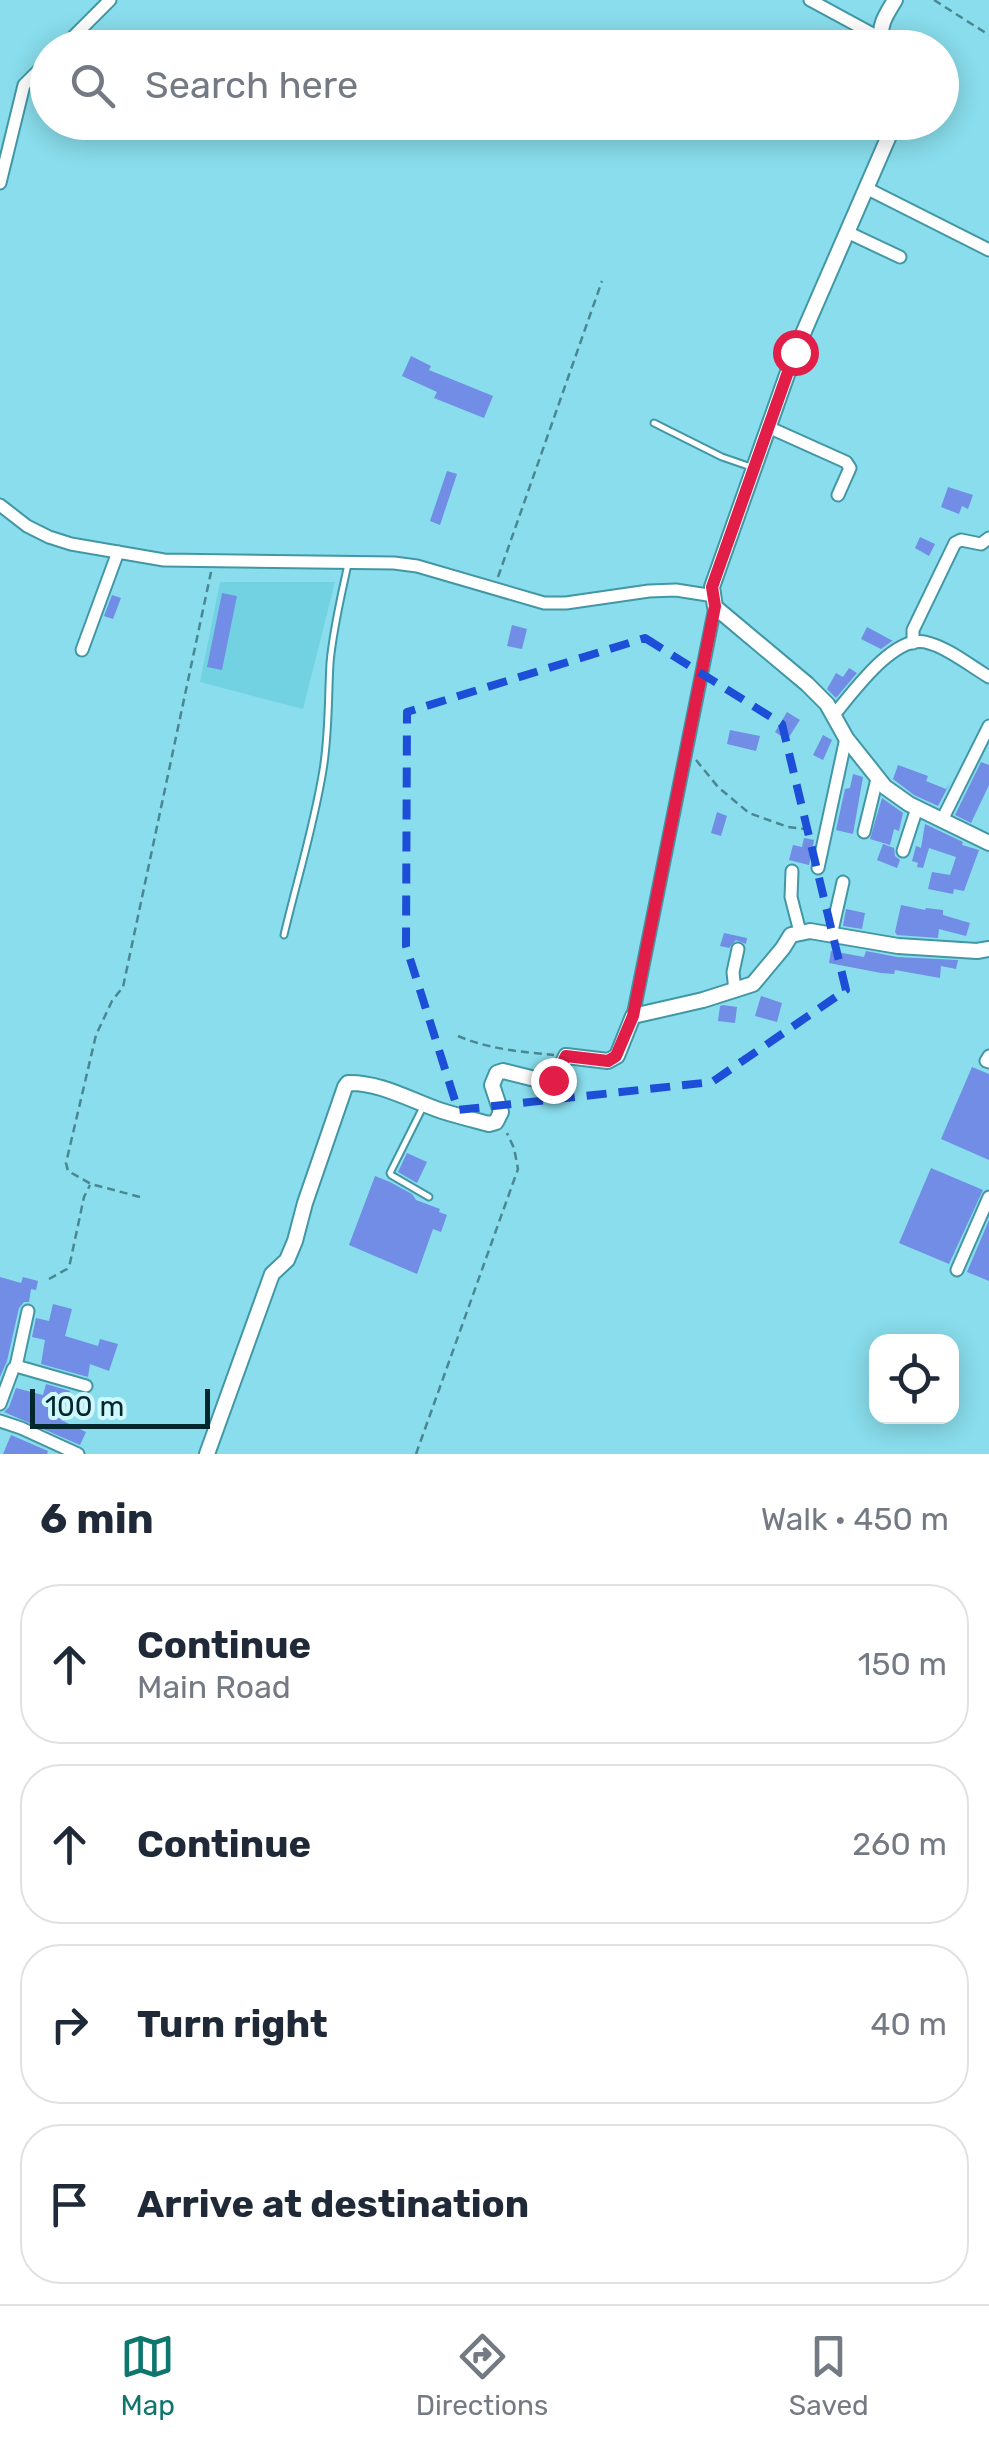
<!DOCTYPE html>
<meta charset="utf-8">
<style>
:root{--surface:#fff;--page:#f6f6f7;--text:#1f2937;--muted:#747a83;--line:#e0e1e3;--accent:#0f766e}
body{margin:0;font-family:Rubik,sans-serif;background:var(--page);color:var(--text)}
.controls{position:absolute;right:30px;bottom:30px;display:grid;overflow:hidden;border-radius:20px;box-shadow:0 5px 25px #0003}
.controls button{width:90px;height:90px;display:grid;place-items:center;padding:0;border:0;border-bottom:2px solid var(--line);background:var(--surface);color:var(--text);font:50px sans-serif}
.scale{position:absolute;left:30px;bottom:25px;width:180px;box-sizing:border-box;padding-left:10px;border:5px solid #02272d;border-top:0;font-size:28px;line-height:35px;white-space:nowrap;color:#02272d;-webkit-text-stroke:8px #cff7fe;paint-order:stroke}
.stop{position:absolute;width:30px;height:30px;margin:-22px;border:8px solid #e11d48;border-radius:50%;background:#fff}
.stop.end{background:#e11d48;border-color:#fff;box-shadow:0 2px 10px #0008}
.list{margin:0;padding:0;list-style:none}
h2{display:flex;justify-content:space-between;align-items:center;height:130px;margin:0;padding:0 40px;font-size:42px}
h2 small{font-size:32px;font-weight:400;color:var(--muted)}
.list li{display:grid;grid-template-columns:65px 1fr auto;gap:30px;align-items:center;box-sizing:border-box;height:160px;margin:0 20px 20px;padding:0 20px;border:2px solid var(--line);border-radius:40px}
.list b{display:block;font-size:38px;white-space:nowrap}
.list p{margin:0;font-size:32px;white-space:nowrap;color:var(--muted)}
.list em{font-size:32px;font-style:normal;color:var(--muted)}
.icon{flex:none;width:55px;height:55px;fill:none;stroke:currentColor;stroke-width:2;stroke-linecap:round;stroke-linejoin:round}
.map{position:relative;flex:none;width:989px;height:1454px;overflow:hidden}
.search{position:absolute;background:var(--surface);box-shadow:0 5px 25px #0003;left:30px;right:30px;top:30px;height:110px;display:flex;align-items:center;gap:25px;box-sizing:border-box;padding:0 35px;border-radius:55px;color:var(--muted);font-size:38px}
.sheet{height:850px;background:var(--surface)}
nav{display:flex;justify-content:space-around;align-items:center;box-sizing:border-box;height:140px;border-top:2px solid var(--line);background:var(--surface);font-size:28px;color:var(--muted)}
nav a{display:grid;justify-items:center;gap:5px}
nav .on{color:var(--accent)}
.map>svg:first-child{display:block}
.built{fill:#73d2e2}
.building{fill:#718de5}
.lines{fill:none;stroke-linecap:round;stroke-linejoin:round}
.service-casing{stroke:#4297a5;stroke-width:9}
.minor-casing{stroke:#4297a5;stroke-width:15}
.tertiary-casing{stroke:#4297a5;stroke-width:18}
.path{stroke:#4a8792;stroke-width:2.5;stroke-dasharray:8 5;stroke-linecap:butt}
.service{stroke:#fff;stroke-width:5}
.minor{stroke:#fff;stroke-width:11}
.tertiary{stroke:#fff;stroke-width:14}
.route{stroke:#e11d48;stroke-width:12}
.marked{fill:none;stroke:#1d4ed8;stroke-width:8;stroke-dasharray:20 12;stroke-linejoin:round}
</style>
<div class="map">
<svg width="989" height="1454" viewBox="0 0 989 1454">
<rect width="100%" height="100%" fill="#89ddec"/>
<!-- built -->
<path class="built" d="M220,582H335L303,709L200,682Z"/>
<!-- building -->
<g class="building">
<path d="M411,356L431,366L429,370L493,396L484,418L434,398L437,392L402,376Z"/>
<path d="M447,471L457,474L440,525L430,521Z"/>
<path d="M948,487L973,495L968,509L962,506L959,514L941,507Z"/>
<path d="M920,537L935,544L929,556L915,548Z"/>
<path d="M222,593L237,596L222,670L207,667Z"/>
<path d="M112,595L121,598L113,619L104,616Z"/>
<path d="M512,625L527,629L522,649L507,646Z"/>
<path d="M867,627L893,641H892L881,649L861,639Z"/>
<path d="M849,668L857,673L836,698L827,689L836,673L843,677Z"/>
<path d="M787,712L800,720L787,740L775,732Z"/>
<path d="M730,730L760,736L756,751L727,744Z"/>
<path d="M823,735L832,740L823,760L813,755Z"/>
<path d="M981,762L989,765V785L971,823L955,815Z"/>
<path d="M898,765L928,776L926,781L946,789L950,783L938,806L914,795L893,779Z"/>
<path d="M853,774L863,777L853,834L836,830L845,789L850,788Z"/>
<path d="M882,798L903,813L899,831L894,829L890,845L870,839Z"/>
<path d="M717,812L727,816L721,836L711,833Z"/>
<path d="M925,824L963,842L962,845L979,850L964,891L954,889L953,894L928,889L932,872L950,875L956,857L929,848L923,868L917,867L918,863L912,861L916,846L921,848Z"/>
<path d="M804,838L814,840L809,865L789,860L793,845L802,847Z"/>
<path d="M883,844L894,848L895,856L900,860L897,868L877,860Z"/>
<path d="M901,905L925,910L926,908L943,910V915L970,923L966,936L939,929L938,938L897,935L895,932Z"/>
<path d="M846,909L865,913L862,929L843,926Z"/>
<path d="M724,933L747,938L746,944L736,940L729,948L720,946Z"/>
<path d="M831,951L864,957L866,951L897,957L958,960L956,969L941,966L940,978L895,970L894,974L881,973L829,963Z"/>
<path d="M761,996L782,1003L777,1022L755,1016Z"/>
<path d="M723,1005L737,1007L735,1023L718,1021L720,1006Z"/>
<path d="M972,1067L989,1074V1160L941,1139Z"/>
<path d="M407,1153L427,1162L417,1183L398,1172Z"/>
<path d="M931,1168L983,1190L949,1264L899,1243Z"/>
<path d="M375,1176L390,1182L412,1194L416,1200L440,1209L439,1212L447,1215L441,1232L433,1229L417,1274L349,1245Z"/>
<path d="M989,1220V1281L967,1272Z"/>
<path d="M0,1277L21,1283L23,1277L38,1281L36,1290L31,1289L29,1302H24L19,1308L7,1361L0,1377Z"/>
<path d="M53,1304L72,1309L65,1336L98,1346L100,1339L118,1344L109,1371L90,1364L88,1377L41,1364L45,1340L32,1337L36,1318L49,1321Z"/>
<path d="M46,1384L70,1391L61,1420L86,1432L80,1445L4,1412L9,1407L16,1388L43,1395Z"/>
<path d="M11,1435L48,1451L47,1454H3Z"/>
</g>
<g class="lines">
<!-- service casing -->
<g class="service-casing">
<g id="service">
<path d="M654,423L722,457L751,467"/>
<path d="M284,935C297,880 314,826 323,770C329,734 328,699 330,663C333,629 341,597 348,564"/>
<path d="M423,1107L390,1173L391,1175L429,1197"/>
</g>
</g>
<!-- minor casing -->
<g class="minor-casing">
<g id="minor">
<path d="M810,0L882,39"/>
<path d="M62,48L110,0"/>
<path d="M0,183L24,85L48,61"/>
<path d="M866,188L989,250"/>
<path d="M847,232L900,257"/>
<path d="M768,427L846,462L850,468L838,495"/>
<path d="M0,505L27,526L49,537L71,544L164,560L394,563L417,566L544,603H566L649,591L676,590L714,596"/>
<path d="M913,643V630L955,543L961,540L981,544L989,538"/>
<path d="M82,650L118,552"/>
<path d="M833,716C851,695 893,635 925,642C947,647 969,665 989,677"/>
<path d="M942,820L989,726"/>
<path d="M864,832L877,779"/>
<path d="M903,851L917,808"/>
<path d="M818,868L846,738"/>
<path d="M792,871L791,897L800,932"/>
<path d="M831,935L843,882"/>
<path d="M735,991L733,972L738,949"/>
<path d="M633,1016L715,607"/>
<path d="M989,1056L986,1061L989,1062"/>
<path d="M957,1270L989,1197"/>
<path d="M16,1366L28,1311"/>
<path d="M0,1404L13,1369L16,1366L86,1386"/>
<path d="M0,1421L21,1428L78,1454"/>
</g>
</g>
<!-- tertiary casing -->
<g class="tertiary-casing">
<g id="tertiary">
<path d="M894,48L882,39C878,25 888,12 895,0"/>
<path d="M895,122L795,352L712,587L715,607L807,684L827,704L846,738L885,787L909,804L989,843"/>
<path d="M207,1454L272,1274L287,1260L295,1241L305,1203L345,1087L348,1083C380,1082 412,1101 442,1111C458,1116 474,1120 489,1124L496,1122L501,1112L492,1085L497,1073L503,1071L547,1082L556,1077L566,1056L608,1061L617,1056L633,1016L703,1000L753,984L783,948L791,935L810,931L898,946L977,951L989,949"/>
</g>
</g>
<!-- path -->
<g class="path">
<path d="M934,0L989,35"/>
<path d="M498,577L602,281"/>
<path d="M696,760L718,787L749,813L788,827L813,830"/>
<path d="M458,1036C488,1049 522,1052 554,1055"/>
<path d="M140,1197L91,1184L68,1171L66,1163L96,1035L112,1001L123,987L211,572"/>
<path d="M49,1279L67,1269L70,1263L84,1197L90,1185"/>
<path d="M416,1454L518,1169L514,1148L507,1133"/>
</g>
<!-- service -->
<use href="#service" class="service"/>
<!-- minor -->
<use href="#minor" class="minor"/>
<!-- tertiary -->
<use href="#tertiary" class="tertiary"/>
</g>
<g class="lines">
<!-- route -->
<path class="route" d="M553,1080L566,1056L608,1061L613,1058L616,1056L633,1016L715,606L712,587L795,352"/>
</g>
<!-- marked area -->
<path class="marked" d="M645,638L782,724L846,990L712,1082L458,1110L406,946L407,712Z"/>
</svg>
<div class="controls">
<button><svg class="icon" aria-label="locate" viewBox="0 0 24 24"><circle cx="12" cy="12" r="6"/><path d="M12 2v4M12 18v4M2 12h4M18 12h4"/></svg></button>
</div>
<div class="scale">100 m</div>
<div class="stop" style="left:795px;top:352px"></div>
<div class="stop end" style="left:553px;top:1080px"></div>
<div class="search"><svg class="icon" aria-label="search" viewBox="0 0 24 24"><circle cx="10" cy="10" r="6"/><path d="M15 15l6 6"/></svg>Search here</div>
</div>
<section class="sheet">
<h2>6 min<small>Walk · 450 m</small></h2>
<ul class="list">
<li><svg class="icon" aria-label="ahead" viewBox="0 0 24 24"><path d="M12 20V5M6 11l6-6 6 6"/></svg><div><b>Continue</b><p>Main Road</p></div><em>150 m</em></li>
<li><svg class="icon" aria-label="ahead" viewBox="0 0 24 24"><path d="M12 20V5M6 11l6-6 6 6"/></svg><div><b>Continue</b></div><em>260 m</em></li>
<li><svg class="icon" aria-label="right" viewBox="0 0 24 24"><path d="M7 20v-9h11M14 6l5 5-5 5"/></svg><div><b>Turn right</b></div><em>40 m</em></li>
<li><svg class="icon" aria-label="arrive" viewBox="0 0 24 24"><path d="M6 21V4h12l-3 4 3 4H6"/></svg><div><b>Arrive at destination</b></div></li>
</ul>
</section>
<nav>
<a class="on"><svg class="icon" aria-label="map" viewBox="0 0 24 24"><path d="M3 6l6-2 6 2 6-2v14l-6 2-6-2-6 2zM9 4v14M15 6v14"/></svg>Map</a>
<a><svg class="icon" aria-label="directions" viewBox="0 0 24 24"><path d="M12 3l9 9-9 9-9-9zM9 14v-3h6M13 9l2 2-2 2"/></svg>Directions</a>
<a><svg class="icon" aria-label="saved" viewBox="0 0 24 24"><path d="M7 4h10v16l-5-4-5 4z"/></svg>Saved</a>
</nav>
